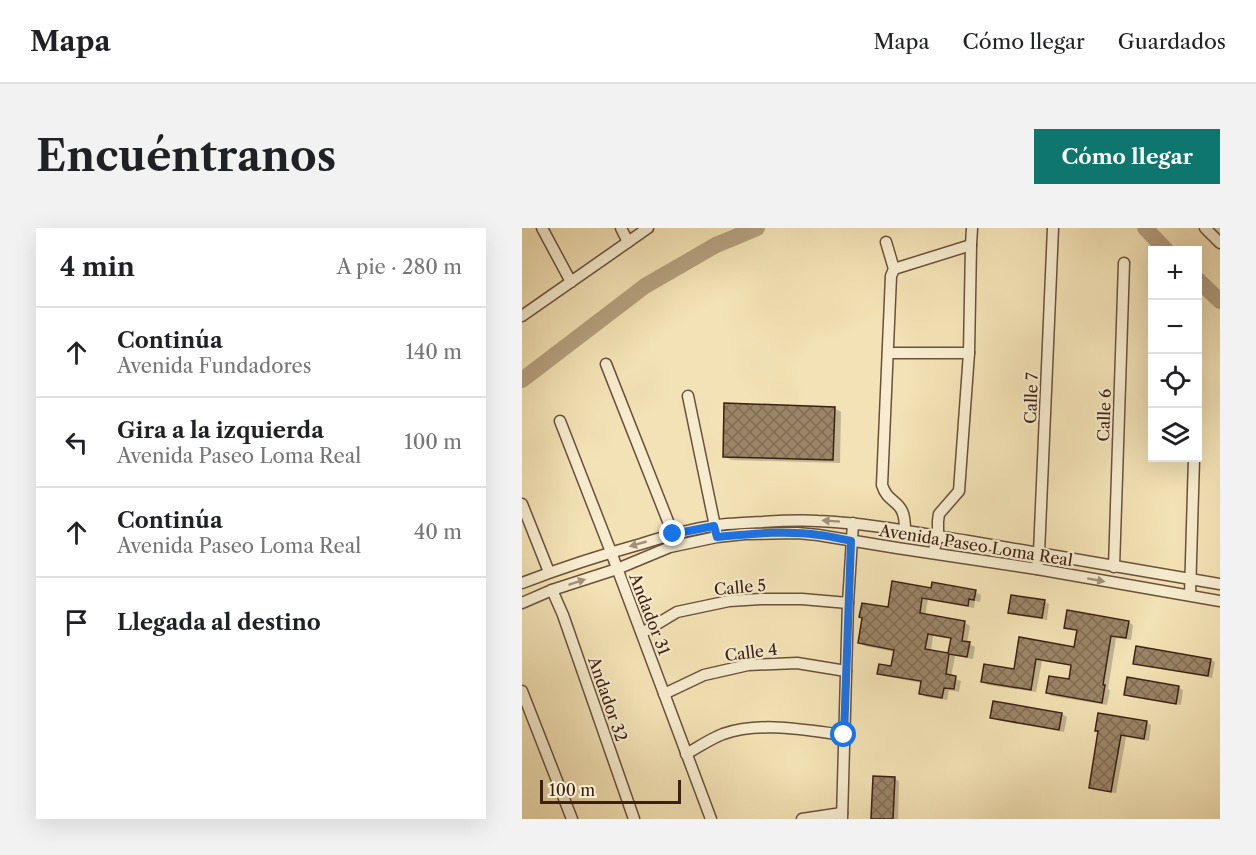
<!DOCTYPE html>
<html lang="es">
<meta charset="utf-8">
<style>
:root{--surface:#fff;--page:#f2f2f2;--text:#202124;--muted:#757577;--line:#e0e0e0;--accent:#0f766e}
body{margin:0;font-family:"Libre Caslon Text",serif;background:var(--page);color:var(--text)}
.controls{position:absolute;right:18px;top:18px;display:grid;overflow:hidden;border-radius:0px;box-shadow:0 6px 24px #0002}
.controls button{width:54px;height:54px;display:grid;place-items:center;padding:0;border:0;border-bottom:2px solid var(--line);background:var(--surface);color:var(--text);font:30px sans-serif}
.scale{position:absolute;left:18px;bottom:15px;width:141px;box-sizing:border-box;padding-left:6px;border:3px solid #3c2013;border-top:0;font-size:16px;line-height:21px;white-space:nowrap;color:#3c2013;-webkit-text-stroke:4px #f7eccf;paint-order:stroke}
.stop{position:absolute;width:18px;height:18px;margin:-14px;border:4px solid #1a73e8;border-radius:50%;background:#fff}
.stop.end{background:#1a73e8;border-color:#fff;box-shadow:0 2px 6px #0008}
.list{margin:0;padding:0;list-style:none}
h2{display:flex;justify-content:space-between;align-items:center;height:78px;margin:0;padding:0 24px;font-size:26px}
h2 small{font-size:20px;font-weight:400;color:var(--muted)}
.list li{display:grid;grid-template-columns:39px 1fr auto;gap:18px;align-items:center;box-sizing:border-box;height:90px;padding:0 24px;border-top:2px solid var(--line)}
.list b{display:block;font-size:22px;white-space:nowrap}
.list p{margin:0;font-size:20px;white-space:nowrap;color:var(--muted)}
.list em{font-size:20px;font-style:normal;color:var(--muted)}
.icon{flex:none;width:33px;height:33px;fill:none;stroke:currentColor;stroke-width:2;stroke-linecap:round;stroke-linejoin:round}
.map{position:relative;flex:none;width:698px;height:591px;overflow:hidden;border-radius:0px}
header{display:flex;align-items:center;gap:36px;box-sizing:border-box;height:84px;padding:0 30px;background:var(--surface);border-bottom:2px solid var(--line)}
header strong{font-size:28px}
nav{display:flex;gap:33px;margin-inline-start:auto;font-size:21px}
.intro{display:flex;align-items:center;justify-content:space-between;box-sizing:border-box;height:144px;padding:0 36px}
h1{margin:0;font-size:42px}
.button{padding:15px 27px;border-radius:0px;background:var(--accent);color:#fff;font-size:21px;font-weight:700}
main{display:flex;gap:36px;padding:0 36px}
aside{flex:1;background:var(--surface);border-radius:0px;box-shadow:0 6px 24px #0002}
.map>svg:first-child{display:block}
.shadow{fill:#0003;fill-rule:evenodd}
.lines{fill:none;stroke-linecap:round;stroke-linejoin:round}
.stream{stroke:#856d53;stroke-width:3}
.river{stroke:#b5a07e;stroke-width:16}
.building{fill:url(#building-cross-hatch);stroke:#3c2013;stroke-width:1.5;fill-rule:evenodd}
.minor-casing{stroke:#6a503c;stroke-width:13}
.minor{stroke:#f7eccf;stroke-width:10}
.oneway{fill:#a3907a}
.route{stroke:#1a73e8;stroke-width:8}
.labels{text-anchor:middle;stroke-width:4.5;stroke-linejoin:round;paint-order:stroke}
.street-label{font-size:16px;fill:#3c2013;stroke:#f7eccf}
</style>
<header>
<strong>Mapa</strong>
<nav><a>Mapa</a><a>Cómo llegar</a><a>Guardados</a></nav>
</header>
<div class="intro"><h1>Encuéntranos</h1><a class="button">Cómo llegar</a></div>
<main>
<aside>
<h2>4 min<small>A pie · 280 m</small></h2>
<ul class="list">
<li><svg class="icon" aria-label="ahead" viewBox="0 0 24 24"><path d="M12 20V5M6 11l6-6 6 6"/></svg><div><b>Continúa</b><p>Avenida Fundadores</p></div><em>140 m</em></li>
<li><svg class="icon" aria-label="left" viewBox="0 0 24 24"><path d="M17 20v-9H6M10 6l-5 5 5 5"/></svg><div><b>Gira a la izquierda</b><p>Avenida Paseo Loma Real</p></div><em>100 m</em></li>
<li><svg class="icon" aria-label="ahead" viewBox="0 0 24 24"><path d="M12 20V5M6 11l6-6 6 6"/></svg><div><b>Continúa</b><p>Avenida Paseo Loma Real</p></div><em>40 m</em></li>
<li><svg class="icon" aria-label="arrive" viewBox="0 0 24 24"><path d="M6 21V4h12l-3 4 3 4H6"/></svg><div><b>Llegada al destino</b></div></li>
</ul>
</aside>
<div class="map">
<svg width="698" height="591" viewBox="0 0 698 591">
<defs>
<pattern id="building-cross-hatch" width="8" height="8" patternUnits="userSpaceOnUse" patternTransform="scale(1.5)"><rect width="8" height="8" fill="#9b8567"/><path d="M0 0l8 8M0 8l8-8" fill="none" stroke="#806c54"/></pattern>
</defs>
<rect width="100%" height="100%" fill="#f3e2b5"/>
<filter id="stains"><feTurbulence type="fractalNoise" baseFrequency=".00333" numOctaves="4"/><feColorMatrix values="0 0 0 0 .2 0 0 0 0 .09 0 0 0 0 .02 0 0 0 .5 -.17"/></filter>
<radialGradient id="worn" r=".72"><stop offset=".6" stop-color="#630" stop-opacity="0"/><stop offset="1" stop-color="#630" stop-opacity=".3"/></radialGradient>
<!-- shadow -->
<g class="shadow">
<path d="M312,180L319,184L318,235L209,232L202,228Z"/>
<path d="M410,361L453,364L459,367L458,374L453,373L452,380L406,372L403,388L443,395L448,398L445,415L453,419L451,431L433,428L429,449L439,453L437,464L427,462L425,472L404,469L399,466L400,455L362,448L357,445L370,440L373,424L343,418L338,415L367,381ZM411,408L430,411L427,427L409,423Z"/>
<path d="M523,374L527,376L525,392L492,387L487,384Z"/>
<path d="M606,394L611,397L609,412L594,410L586,461L588,462L585,477L530,468L525,465L548,453L551,438L520,433L514,464L466,457L461,454L493,443L499,411L554,421L557,403L549,402L544,399Z"/>
<path d="M689,432L693,434L690,450L617,437L613,435Z"/>
<path d="M657,460L661,462L659,477L608,469L603,466Z"/>
<path d="M473,474L540,486L545,489L542,504L475,492L470,489Z"/>
<path d="M624,494L629,497L627,513L604,509L594,565L573,562L568,559L578,504Z"/>
<path d="M373,551L377,553L376,591H352Z"/>
</g>
<g class="lines">
<!-- stream -->
<path class="stream" d="M671,22L672,21"/>
<!-- river -->
<g class="river">
<path d="M623,0L644,22"/>
<path d="M676,52L698,73"/>
<path d="M0,152L123,58L194,17L235,0"/>
</g>
</g>
<!-- building -->
<g class="building">
<path d="M202,175L313,179L311,232L201,229Z"/>
<path d="M370,353L409,360L410,354L454,362L452,372L447,371L446,378L400,370L398,385L443,393L440,413L448,414L445,429L427,426L424,446L434,448L432,461L422,460L420,470L397,466L399,453L355,446L357,436L369,438L372,422L336,415L340,390L337,389L340,375L366,379ZM406,406L429,410L426,425L403,421Z"/>
<path d="M489,367L523,372L520,390L486,385Z"/>
<path d="M545,382L607,393L604,410L589,408L581,457H583L580,475L524,465L527,448L547,451L549,437L514,431L509,462L459,454L462,436L492,441L497,409L552,419L555,402L542,400Z"/>
<path d="M614,418L689,431L686,448L611,436Z"/>
<path d="M605,449L657,458L654,476L602,467Z"/>
<path d="M471,473L540,485L537,502L468,490Z"/>
<path d="M576,485L625,493L622,511L599,507L589,564L567,560L576,503H573Z"/>
<path d="M351,548L373,549L371,591H349Z"/>
</g>
<g class="lines">
<!-- minor casing -->
<g class="minor-casing">
<g id="minor">
<path d="M20,0L49,54"/>
<path d="M99,0L106,14"/>
<path d="M683,0L698,15"/>
<path d="M364,14L372,41L369,48L360,257C365,273 375,272 380,283C383,289 383,297 383,303"/>
<path d="M372,41L449,17"/>
<path d="M0,88L126,0"/>
<path d="M366,125H447"/>
<path d="M84,136L151,306"/>
<path d="M166,168L194,303"/>
<path d="M38,193L89,324L189,591"/>
<path d="M0,276L27,344"/>
<path d="M411,325L416,308V293L417,286L437,263L447,125L449,17L450,0"/>
<path d="M592,339L602,35"/>
<path d="M515,341L517,325L531,0"/>
<path d="M0,355C39,340 79,327 119,316C147,307 176,299 205,296C235,295 266,291 296,293C346,295 396,305 446,313C530,327 614,342 698,356"/>
<path d="M30,362L41,387L112,591"/>
<path d="M668,367L672,230"/>
<path d="M0,375L30,362L95,341L148,319L195,309L223,306L275,305L296,307L375,320L515,341L698,373"/>
<path d="M120,405L155,384L207,373L239,371H280L326,375"/>
<path d="M0,463L50,591"/>
<path d="M142,466L182,447L226,437L275,435L324,443"/>
<path d="M164,526C175,520 188,511 201,506C239,493 283,502 322,507"/>
<path d="M280,591L320,585"/>
<path d="M320,591L326,375L331,295"/>
</g>
</g>
<!-- minor -->
<use href="#minor" class="minor"/>
</g>
<!-- one-way arrows -->
<defs><path id="oneway-solid" d="M-6-.8H1V-3.2L6.5 0L1 3.2V.8H-6Z" transform="scale(1.5)"/></defs>
<g class="oneway">
<use href="#oneway-solid" transform="translate(309 293) rotate(-176)"/>
<use href="#oneway-solid" transform="translate(116 316) rotate(164)"/>
<use href="#oneway-solid" transform="translate(574 352) rotate(10)"/>
<use href="#oneway-solid" transform="translate(55 354) rotate(-18)"/>
</g>
<g class="lines">
<!-- route -->
<path class="route" d="M151,306L192,298L195,309C228,306 264,302 297,307C308,308 319,311 329,313L322,507"/>
</g>
<g class="labels">
<!-- street labels -->
<g class="street-label">
<text transform="translate(509 170) rotate(-88)" y="6">Calle 7</text>
<text transform="translate(582 187) rotate(-88)" y="6">Calle 6</text>
<text transform="translate(454 317) rotate(9)" y="6">Avenida Paseo Loma Real</text>
<text transform="translate(218 359) rotate(-5)" y="6">Calle 5</text>
<text transform="translate(128 386) rotate(69)" y="6">Andador 31</text>
<text transform="translate(229 424) rotate(-7)" y="6">Calle 4</text>
<text transform="translate(86 471) rotate(71)" y="6">Andador 32</text>
</g>
</g>
<rect width="100%" height="100%" filter="url(#stains)"/>
<rect width="100%" height="100%" fill="url(#worn)"/>
</svg>
<div class="controls">
<button>+</button>
<button>−</button>
<button><svg class="icon" aria-label="locate" viewBox="0 0 24 24"><circle cx="12" cy="12" r="6"/><path d="M12 2v4M12 18v4M2 12h4M18 12h4"/></svg></button>
<button><svg class="icon" aria-label="layers" viewBox="0 0 24 24"><path d="M12 4l9 5-9 5-9-5zM3 14l9 5 9-5"/></svg></button>
</div>
<div class="scale">100 m</div>
<div class="stop" style="left:322px;top:507px"></div>
<div class="stop end" style="left:151px;top:306px"></div>
</div>
</main>
